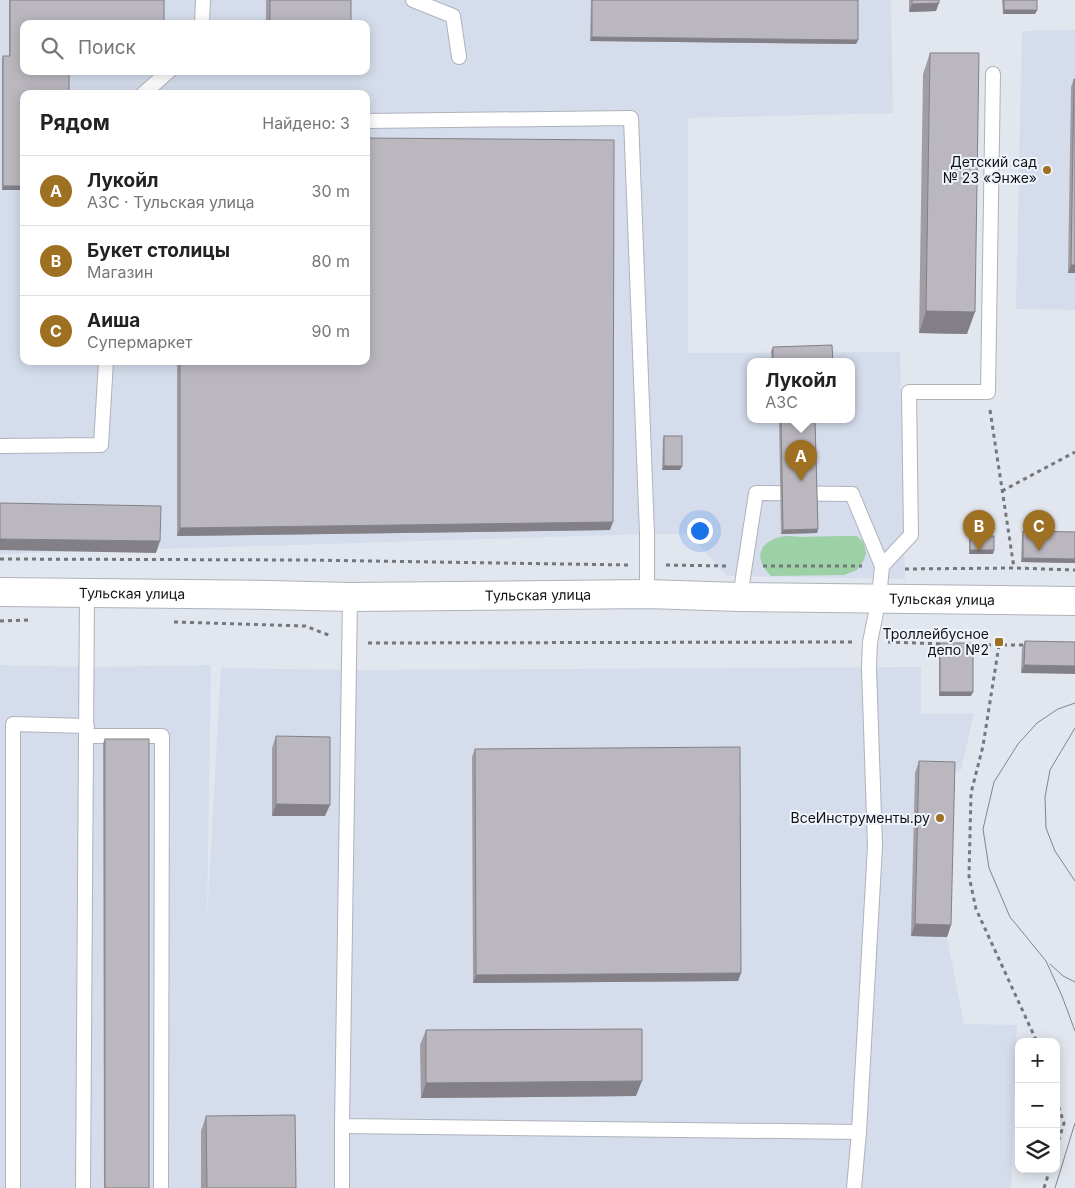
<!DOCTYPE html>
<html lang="ru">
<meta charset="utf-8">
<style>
:root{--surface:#fff;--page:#f2f2f2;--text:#222;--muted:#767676;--line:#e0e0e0;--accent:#9e7122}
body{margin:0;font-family:Inter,sans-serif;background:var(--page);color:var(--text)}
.controls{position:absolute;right:15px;bottom:15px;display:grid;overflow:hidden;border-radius:10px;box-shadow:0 2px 12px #0003}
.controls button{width:45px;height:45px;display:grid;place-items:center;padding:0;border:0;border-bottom:1px solid var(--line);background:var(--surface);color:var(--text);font:25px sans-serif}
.you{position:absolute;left:699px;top:530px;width:18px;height:18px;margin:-12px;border:4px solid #fff;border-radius:50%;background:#1a73e8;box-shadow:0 0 0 8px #1a73e833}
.badge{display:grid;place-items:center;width:32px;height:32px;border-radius:50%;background:var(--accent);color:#fff;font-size:16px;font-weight:700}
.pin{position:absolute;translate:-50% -41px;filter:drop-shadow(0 1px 2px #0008)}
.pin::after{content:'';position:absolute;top:26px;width:18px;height:15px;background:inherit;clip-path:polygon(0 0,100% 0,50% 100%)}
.popup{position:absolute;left:747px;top:358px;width:108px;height:65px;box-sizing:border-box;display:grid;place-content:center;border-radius:10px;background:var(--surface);filter:drop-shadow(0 1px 4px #0005);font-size:16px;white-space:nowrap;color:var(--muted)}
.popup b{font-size:19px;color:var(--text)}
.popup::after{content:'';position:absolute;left:50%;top:100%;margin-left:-10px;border:10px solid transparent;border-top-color:var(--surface)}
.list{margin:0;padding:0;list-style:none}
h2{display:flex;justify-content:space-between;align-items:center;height:65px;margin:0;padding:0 20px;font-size:21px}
h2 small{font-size:16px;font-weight:400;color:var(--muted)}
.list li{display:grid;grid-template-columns:32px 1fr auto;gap:15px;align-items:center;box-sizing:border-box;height:70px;padding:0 20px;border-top:1px solid var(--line)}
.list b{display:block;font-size:19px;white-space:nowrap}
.list p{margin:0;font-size:16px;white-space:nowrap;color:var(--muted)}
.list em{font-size:16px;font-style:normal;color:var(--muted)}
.icon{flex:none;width:28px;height:28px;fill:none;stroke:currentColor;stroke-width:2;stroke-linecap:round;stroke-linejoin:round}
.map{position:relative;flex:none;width:1075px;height:1188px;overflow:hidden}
.search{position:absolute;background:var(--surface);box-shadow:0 2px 12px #0003;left:20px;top:20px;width:350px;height:55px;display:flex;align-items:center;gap:12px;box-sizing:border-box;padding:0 18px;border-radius:10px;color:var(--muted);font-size:19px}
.panel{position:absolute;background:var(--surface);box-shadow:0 2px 12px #0003;left:20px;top:90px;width:350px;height:275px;border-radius:10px}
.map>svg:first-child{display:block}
.built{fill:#d5ddec;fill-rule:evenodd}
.green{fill:#9cd1a6}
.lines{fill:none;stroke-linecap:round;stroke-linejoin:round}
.lane-casing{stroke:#aeb2ba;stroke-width:16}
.secondary-casing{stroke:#aeb2ba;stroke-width:30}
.path{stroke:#74777c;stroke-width:3;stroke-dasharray:4 4;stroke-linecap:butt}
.lane{stroke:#fff;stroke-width:14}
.secondary{stroke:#fff;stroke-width:28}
.tram{stroke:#82858b;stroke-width:1}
.wall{fill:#a09da4}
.shaded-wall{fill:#828086}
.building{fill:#bab7bf;stroke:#828086}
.poi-dot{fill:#9e7122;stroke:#eff3fb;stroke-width:2}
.labels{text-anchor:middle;stroke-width:4;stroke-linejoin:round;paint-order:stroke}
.poi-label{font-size:14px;fill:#111315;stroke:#eff3fb;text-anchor:end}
.street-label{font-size:14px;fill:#111315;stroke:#eff3fb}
</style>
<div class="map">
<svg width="1075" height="1188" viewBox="0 0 1075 1188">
<rect width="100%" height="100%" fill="#e2e6ee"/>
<!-- built -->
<g class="built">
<path d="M0,0H891L893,113L688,118V353L900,352L905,579L727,576L689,534H647L0,554ZM24,24H366V71H24ZM24,94H366V361H24ZM751,362H851V420H751Z"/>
<path d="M1075,30V310L1016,309L1022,31Z"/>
<path d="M0,665L87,667L211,665L207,918L221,668L349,670L921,667V714L974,713L961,770L951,774L947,937L964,1024L1017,1025L1011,1188H0Z"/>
</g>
<!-- green -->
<path class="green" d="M857,536L864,543L866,553L864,560L857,570L844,575L771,576C755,560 756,544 780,537C787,535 796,537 803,537C821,536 839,536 857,536Z"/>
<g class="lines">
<!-- lane casing -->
<g class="lane-casing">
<g id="lane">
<path d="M413,0L453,16L459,57"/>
<path d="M202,24L203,0"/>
<path d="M143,94L169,71"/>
<path d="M366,121L631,118L647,534V594"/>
<path d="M0,446L101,445L106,361"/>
<path d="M350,597L342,1126L859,1132L875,846L869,668L870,642L879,598L882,566L911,535L909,392H988L993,74"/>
<path d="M740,597L756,493L852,494L882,566"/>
<path d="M86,736H162L161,1188"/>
<path d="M13,1188V724L87,726"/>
<path d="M83,1188L87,593"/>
<path d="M342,1188V1126"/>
<path d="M854,1188L859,1132"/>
</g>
</g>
<!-- secondary casing -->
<g class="secondary-casing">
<g id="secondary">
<path id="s1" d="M0,592L269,595L350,597L647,594L740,597L1075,601"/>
</g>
</g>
<!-- path -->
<g class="path">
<path d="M990,410L1014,568"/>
<path d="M1002,491L1075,452"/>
<path d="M0,559L305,560L629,565"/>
<path d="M666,565L727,566"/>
<path d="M763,566H862"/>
<path d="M905,569L1014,568L1075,570"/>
<path d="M0,621L30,620"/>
<path d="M174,622L305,626L331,636"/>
<path d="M888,642L944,644"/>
<path d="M368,643L852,642"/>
<path d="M971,645H1027"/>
<path d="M999,645L983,746L971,793L969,876L976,909L1037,1042"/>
<path d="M1056,1099L1064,1123L1056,1149"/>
<path d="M1044,1188L1050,1169"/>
</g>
<!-- lane -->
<use href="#lane" class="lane"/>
<!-- secondary -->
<use href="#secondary" class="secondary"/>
<!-- tram -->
<g class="tram">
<path d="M1075,703L1058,709L1037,723L1018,744L994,782L983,829L989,868L1010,917L1046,961L1062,996L1075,1031"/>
<path d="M1075,728L1050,770L1045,797L1046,828L1055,851L1075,881"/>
<path d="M1050,964L1063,976L1075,982"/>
<path d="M1055,1188L1075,1123"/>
</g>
</g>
<!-- wall -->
<g class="wall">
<path d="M9,0H164L24,71H162H69L24,94V190H2V60L3,56H9Z"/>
<rect x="266" y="0" width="85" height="24"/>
<path d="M591,0H858V40L856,44L590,41Z"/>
<path d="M909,0H939L936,11L909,12Z"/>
<path d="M1002,0H1037V10L1035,14H1003Z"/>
<path d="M930,53L967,334L919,333L923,74Z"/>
<path d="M1074,79H1075V273H1068L1071,87Z"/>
<path d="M773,347L833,362H772L771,351Z"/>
<path d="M177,361H366L610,530L177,536Z"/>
<path d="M779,420H815L818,529L817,533L781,534Z"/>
<path d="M664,436L682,466L680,470H662L663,440Z"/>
<path d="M1023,531L1075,532V563L1021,562L1022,535Z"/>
<path d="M970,536L994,550L993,554H969V540Z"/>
<path d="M1025,641L1075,642L1021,673L1022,648Z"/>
<path d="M940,643L971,696H939V647Z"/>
<path d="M276,736L325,816H272V748Z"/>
<path d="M105,739L149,1188H104L103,743Z"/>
<path d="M475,749L741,973L738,981L473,983L472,757Z"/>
<path d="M919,761L951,925L947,937L911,936L915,773Z"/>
<path d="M426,1030L636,1096L421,1098L420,1045Z"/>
<path d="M206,1116L296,1188H201V1131Z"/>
</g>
<!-- shaded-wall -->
<g class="shaded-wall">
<path d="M939,3L936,11L909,12L912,4Z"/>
<path d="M1004,10H1037L1035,14H1003Z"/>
<path d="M592,37L858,40L856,44L590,41Z"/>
<path d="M3,186H24V190H2Z"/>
<path d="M1071,265H1075V273H1068Z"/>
<path d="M926,311L975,312L967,334L919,333Z"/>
<path d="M664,466H682L680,470H662Z"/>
<path d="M613,522L610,530L177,536L180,528Z"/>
<path d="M818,529L817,533L781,534L783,530Z"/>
<path d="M0,539L160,541L156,553L0,550Z"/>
<path d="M970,550H994L993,554H969Z"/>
<path d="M1023,558L1075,559V563L1021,562Z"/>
<path d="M1024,665L1075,666V674L1021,673Z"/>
<path d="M940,692H973L971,696H939Z"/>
<path d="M276,804L330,805L325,816H272Z"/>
<path d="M915,924L951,925L947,937L911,936Z"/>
<path d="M741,973L738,981L473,983L476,975Z"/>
<path d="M642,1081L636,1096L421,1098L426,1083Z"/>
</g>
<!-- building -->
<g class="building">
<path d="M10,0H164V24H24V71H69V94H24V186H3V56H10Z"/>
<rect x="270" y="0" width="81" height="24"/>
<path d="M592,0H858V40L592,37Z"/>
<path d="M912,0H939V3L912,4Z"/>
<rect x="1004" y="0" width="33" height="10"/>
<path d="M930,53H979L975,312L926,311Z"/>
<path d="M1074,79H1075V265H1071Z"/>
<path d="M366,138L614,140L613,522L180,528V361H366Z"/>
<path d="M832,345L833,362H773V347Z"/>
<path d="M781,420H815L818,529L783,530Z"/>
<rect x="664" y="436" width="18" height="30"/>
<path d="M0,503L161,506L160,541L0,539Z"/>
<path d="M1023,531L1075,532V559L1023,558Z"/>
<rect x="970" y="536" width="24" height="14"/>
<path d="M1025,641L1075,642V666L1024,665Z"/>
<rect x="940" y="643" width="33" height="49"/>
<path d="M276,736L330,737V805L276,804Z"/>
<rect x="105" y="739" width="44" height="449"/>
<path d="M740,747L741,973L476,975L475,749Z"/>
<path d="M919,761L955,762L951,925L915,924Z"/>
<path d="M642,1029V1081L426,1083V1030Z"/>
<path d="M295,1115L296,1188H207L206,1116Z"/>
</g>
<!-- markers -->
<g class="poi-dot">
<circle cx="1047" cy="170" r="5"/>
<rect x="994" y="637" width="10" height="10" rx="2.5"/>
<circle cx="940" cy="818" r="5"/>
</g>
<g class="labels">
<!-- poi labels -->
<g class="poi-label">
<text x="1037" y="167">Детский сад<tspan x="1037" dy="16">№ 23 «Энже»</tspan></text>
<text x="989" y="639">Троллейбусное<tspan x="989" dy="16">депо №2</tspan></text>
<text x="930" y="823">ВсеИнструменты.ру</text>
</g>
<!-- street labels -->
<g class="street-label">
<text dy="5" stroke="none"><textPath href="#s1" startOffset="132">Тульская улица</textPath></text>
<text dy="5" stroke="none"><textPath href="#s1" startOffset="538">Тульская улица</textPath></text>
<text dy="5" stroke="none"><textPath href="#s1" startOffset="942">Тульская улица</textPath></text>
</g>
</g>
</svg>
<div class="controls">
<button>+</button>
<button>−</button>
<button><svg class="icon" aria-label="layers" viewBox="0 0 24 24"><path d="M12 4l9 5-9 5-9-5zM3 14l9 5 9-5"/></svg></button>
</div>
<div class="you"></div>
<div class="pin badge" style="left:801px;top:481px">A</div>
<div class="popup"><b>Лукойл</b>АЗС</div>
<div class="pin badge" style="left:979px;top:551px">B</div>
<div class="pin badge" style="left:1039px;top:551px">C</div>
<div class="search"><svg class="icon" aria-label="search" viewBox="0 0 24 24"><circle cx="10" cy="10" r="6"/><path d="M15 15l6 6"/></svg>Поиск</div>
<section class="panel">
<h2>Рядом<small>Найдено: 3</small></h2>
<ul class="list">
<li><span class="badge">A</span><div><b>Лукойл</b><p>АЗС · Тульская улица</p></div><em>30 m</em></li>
<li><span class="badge">B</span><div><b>Букет столицы</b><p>Магазин</p></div><em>80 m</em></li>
<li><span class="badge">C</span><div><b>Аиша</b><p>Супермаркет</p></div><em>90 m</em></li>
</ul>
</section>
</div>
